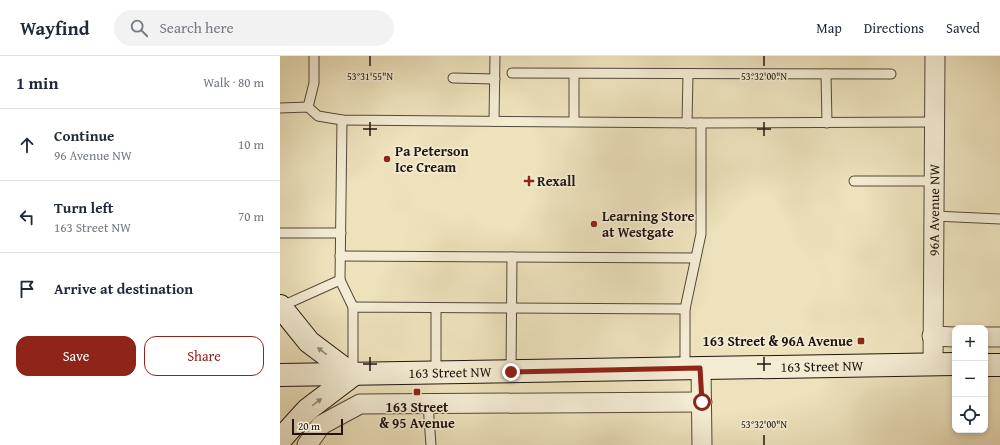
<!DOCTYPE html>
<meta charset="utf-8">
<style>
:root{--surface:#fff;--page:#f2f2f3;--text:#1f2937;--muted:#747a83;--line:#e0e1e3;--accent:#8f2418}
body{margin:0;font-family:"Gentium Book Plus",serif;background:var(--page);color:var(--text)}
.controls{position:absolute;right:12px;bottom:12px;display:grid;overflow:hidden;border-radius:8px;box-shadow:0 2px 6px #0003}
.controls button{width:36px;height:36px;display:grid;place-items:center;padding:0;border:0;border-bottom:1px solid var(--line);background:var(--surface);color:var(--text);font:20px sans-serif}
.scale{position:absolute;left:12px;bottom:10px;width:51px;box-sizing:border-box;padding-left:4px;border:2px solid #211410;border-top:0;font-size:11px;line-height:14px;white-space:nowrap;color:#211410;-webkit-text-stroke:3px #f3ecd3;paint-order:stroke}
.stop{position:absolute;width:12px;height:12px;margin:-9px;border:3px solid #8f2418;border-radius:50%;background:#fff}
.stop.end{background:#8f2418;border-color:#fff;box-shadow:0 1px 4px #0008}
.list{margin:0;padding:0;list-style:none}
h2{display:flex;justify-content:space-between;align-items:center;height:52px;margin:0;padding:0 16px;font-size:17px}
h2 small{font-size:13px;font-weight:400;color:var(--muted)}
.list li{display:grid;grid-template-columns:26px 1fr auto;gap:12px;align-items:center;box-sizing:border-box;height:72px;padding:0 16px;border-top:1px solid var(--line)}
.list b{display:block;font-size:15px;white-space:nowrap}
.list p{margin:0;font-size:13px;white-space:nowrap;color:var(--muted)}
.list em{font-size:13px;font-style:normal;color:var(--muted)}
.actions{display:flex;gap:8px;padding:12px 16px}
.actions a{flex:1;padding:9px 0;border:1px solid var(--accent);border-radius:12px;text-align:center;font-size:14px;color:var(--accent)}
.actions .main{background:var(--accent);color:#fff}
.icon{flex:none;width:22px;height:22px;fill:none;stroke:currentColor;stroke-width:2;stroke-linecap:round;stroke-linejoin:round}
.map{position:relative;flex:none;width:720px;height:389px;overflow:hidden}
header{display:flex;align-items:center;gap:24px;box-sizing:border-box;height:56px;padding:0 20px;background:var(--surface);border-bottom:1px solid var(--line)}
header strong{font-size:19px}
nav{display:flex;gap:22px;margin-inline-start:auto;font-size:14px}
.search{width:280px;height:36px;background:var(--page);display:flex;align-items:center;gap:10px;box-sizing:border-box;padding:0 14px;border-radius:22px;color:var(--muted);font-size:15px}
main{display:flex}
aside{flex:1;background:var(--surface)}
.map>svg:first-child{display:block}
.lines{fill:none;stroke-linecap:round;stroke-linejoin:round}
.service-casing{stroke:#54483b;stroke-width:11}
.minor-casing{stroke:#54483b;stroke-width:21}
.secondary-casing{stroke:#211410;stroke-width:24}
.service{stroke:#f3ecd3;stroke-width:9}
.minor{stroke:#f3ecd3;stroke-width:19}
.secondary{stroke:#f3ecd3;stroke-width:22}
.oneway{fill:#948b7b}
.route{stroke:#8f2418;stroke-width:5}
.ticks{fill:none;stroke:#211410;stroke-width:1.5}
.poi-dot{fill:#8f2418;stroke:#f3ecd3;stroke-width:1.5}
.labels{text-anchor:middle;stroke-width:3.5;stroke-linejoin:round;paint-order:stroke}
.poi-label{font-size:14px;font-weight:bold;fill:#211410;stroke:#f3ecd3;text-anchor:start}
.street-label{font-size:14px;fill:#211410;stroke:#f3ecd3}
.ticks-label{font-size:10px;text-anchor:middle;fill:#211410;stroke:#f3ecd3;stroke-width:3.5;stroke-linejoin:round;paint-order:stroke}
</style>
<header>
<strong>Wayfind</strong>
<div class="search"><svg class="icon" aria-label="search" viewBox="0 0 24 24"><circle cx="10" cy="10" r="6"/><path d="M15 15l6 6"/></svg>Search here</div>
<nav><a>Map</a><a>Directions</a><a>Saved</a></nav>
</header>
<main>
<aside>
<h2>1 min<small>Walk · 80 m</small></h2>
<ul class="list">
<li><svg class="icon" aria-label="ahead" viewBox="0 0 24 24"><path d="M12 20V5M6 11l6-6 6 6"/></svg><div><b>Continue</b><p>96 Avenue NW</p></div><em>10 m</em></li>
<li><svg class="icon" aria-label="left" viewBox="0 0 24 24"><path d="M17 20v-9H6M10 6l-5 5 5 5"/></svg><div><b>Turn left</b><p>163 Street NW</p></div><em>70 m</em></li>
<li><svg class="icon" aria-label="arrive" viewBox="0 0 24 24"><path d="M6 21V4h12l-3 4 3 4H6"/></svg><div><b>Arrive at destination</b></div></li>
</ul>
<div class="actions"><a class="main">Save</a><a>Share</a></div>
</aside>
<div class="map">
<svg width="720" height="389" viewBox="0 0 720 389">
<rect width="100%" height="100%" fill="#ede2bc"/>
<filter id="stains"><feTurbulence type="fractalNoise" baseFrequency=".005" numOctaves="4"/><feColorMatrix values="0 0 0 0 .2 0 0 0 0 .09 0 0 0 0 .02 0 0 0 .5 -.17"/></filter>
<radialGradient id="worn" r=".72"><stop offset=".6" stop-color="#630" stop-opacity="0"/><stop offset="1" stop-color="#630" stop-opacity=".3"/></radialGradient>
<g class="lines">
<!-- service casing -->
<g class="service-casing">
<g id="service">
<path d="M232,17L611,18"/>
<path d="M294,18V65"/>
<path d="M546,18L547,67"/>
<path d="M173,22L215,23"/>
<path d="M28,51L34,27V0"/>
<path d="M0,52L28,51L38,60L62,64L421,67V178L405,253"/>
<path d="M214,65L215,0"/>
<path d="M407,67L408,18"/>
<path d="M421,67L655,66"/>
<path d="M574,125H654"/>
<path d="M654,160L720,163"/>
<path d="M0,177H61"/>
<path d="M60,200L415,202"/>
<path d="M60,224L73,251"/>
<path d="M0,251L60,224L62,64"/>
<path d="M231,316L232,201"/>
<path d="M73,317V251L405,253V312"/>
<path d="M156,317V252"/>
<path d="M148,348L151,389"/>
</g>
</g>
<!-- minor casing -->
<g class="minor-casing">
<g id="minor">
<path d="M652,280L675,281"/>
<path d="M705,281H720"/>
<path id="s1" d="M653,308L655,0"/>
<path d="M421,312L422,389"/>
<path d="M27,389L41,369L80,348L422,346"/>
</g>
</g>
<!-- secondary casing -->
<g class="secondary-casing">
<g id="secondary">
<path d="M0,250L29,286L73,319"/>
<path d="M705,309H720"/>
<path id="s2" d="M0,319L675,308"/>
<path d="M0,384L27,354L73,319"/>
</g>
</g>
<!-- service -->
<use href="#service" class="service"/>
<!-- minor -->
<use href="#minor" class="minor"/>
<!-- secondary -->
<use href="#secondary" class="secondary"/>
</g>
<!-- one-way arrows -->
<defs><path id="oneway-solid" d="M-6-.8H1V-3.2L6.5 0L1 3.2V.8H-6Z"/></defs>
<g class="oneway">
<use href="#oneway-solid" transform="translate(42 295) rotate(-143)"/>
<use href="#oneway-solid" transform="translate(37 346) rotate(-38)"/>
</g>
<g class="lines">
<!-- route -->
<path class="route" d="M231,316L420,312L422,346"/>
</g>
<!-- ticks -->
<path class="ticks" d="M90,0V10M484,0V10M90,66V80M484,66V80M83,73H97M477,73H491M90,301V315M484,301V315M83,308H97M477,308H491M484,379V389"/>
<!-- markers -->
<g class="poi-dot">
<circle cx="107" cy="103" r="4"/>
<path d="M247 119h4v4h4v4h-4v4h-4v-4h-4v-4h4z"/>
<circle cx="314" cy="168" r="4"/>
<rect x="577" y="281" width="8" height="8" rx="2"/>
<rect x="133" y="332" width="8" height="8" rx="2"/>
</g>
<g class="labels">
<!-- poi labels -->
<g class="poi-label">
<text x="115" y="100">Pa Peterson<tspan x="115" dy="16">Ice Cream</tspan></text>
<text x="257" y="130">Rexall</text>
<text x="322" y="165">Learning Store<tspan x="322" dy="16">at Westgate</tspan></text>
<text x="573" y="290" text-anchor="end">163 Street &amp; 96A Avenue</text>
<text x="137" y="356" text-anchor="middle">163 Street<tspan x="137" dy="16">&amp; 95 Avenue</tspan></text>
</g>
<!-- street labels -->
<g class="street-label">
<text dy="5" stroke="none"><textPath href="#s1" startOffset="154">96A Avenue NW</textPath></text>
<text dy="5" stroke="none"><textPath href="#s2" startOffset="542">163 Street NW</textPath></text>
<text dy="5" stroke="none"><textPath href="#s2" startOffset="170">163 Street NW</textPath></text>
</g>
</g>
<g class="ticks-label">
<text x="90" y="24">53°31'55"N</text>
<text x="484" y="24">53°32'00"N</text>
<text x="484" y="372">53°32'00"N</text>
</g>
<rect width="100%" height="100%" filter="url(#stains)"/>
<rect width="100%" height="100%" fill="url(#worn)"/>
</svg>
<div class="controls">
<button>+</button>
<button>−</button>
<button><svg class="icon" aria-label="locate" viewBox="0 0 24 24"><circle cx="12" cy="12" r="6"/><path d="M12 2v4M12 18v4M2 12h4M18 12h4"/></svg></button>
</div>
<div class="scale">20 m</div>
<div class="stop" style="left:422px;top:346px"></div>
<div class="stop end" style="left:231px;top:316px"></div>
</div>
</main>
